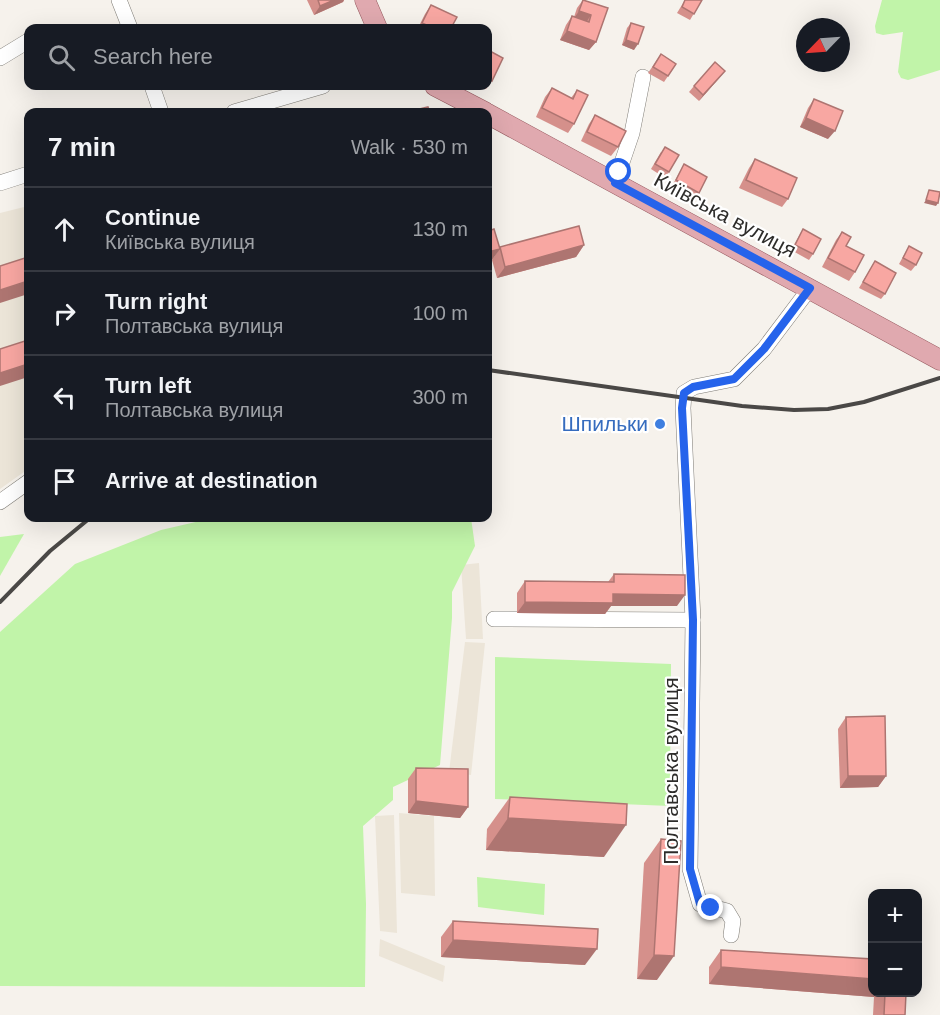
<!DOCTYPE html>
<meta charset="utf-8">
<style>
:root{--surface:#171b24;--page:#242831;--text:#f1f3f6;--muted:#9ea1a6;--line:#363941}
body{margin:0;font-family:Helvetica,sans-serif;background:var(--page);color:var(--text)}
.controls{position:absolute;right:18px;bottom:18px;display:grid;overflow:hidden;border-radius:12px;box-shadow:0 6px 24px #0002}
.controls button{width:54px;height:54px;display:grid;place-items:center;padding:0;border:0;border-bottom:2px solid var(--line);background:var(--surface);color:var(--text);font:30px sans-serif}
.compass{position:absolute;left:796px;top:18px;width:54px;height:54px;border-radius:50%;background:var(--surface);box-shadow:0 6px 24px #0002;rotate:245deg}
.stop{position:absolute;width:18px;height:18px;margin:-14px;border:4px solid #2563eb;border-radius:50%;background:#fff}
.stop.end{background:#2563eb;border-color:#fff;box-shadow:0 2px 6px #0008}
.list{margin:0;padding:0;list-style:none}
h2{display:flex;justify-content:space-between;align-items:center;height:78px;margin:0;padding:0 24px;font-size:26px}
h2 small{font-size:20px;font-weight:400;color:var(--muted)}
.list li{display:grid;grid-template-columns:39px 1fr auto;gap:18px;align-items:center;box-sizing:border-box;height:84px;padding:0 24px;border-top:2px solid var(--line)}
.list b{display:block;font-size:22px;white-space:nowrap}
.list p{margin:0;font-size:20px;white-space:nowrap;color:var(--muted)}
.list em{font-size:20px;font-style:normal;color:var(--muted)}
.icon{flex:none;width:33px;height:33px;fill:none;stroke:currentColor;stroke-width:2;stroke-linecap:round;stroke-linejoin:round}
.map{position:relative;flex:none;width:940px;height:1015px;overflow:hidden}
.search{position:absolute;background:var(--surface);box-shadow:0 6px 24px #0002;left:24px;top:24px;width:468px;height:66px;display:flex;align-items:center;gap:15px;box-sizing:border-box;padding:0 21px;border-radius:12px;color:var(--muted);font-size:22px}
.panel{position:absolute;background:var(--surface);box-shadow:0 6px 24px #0002;left:24px;top:108px;width:468px;height:414px;border-radius:12px}
.map>svg:first-child{display:block}
.built{fill:#ece5d8}
.green{fill:#c1f4a9}
.lines{fill:none;stroke-linecap:round;stroke-linejoin:round}
.minor-casing{stroke:#7f7c76;stroke-width:16}
.major-casing{stroke:#95595e;stroke-width:21}
.minor{stroke:#fff;stroke-width:15}
.major{stroke:#e0a9af;stroke-width:20}
.rail{stroke:#4a4846;stroke-width:4}
.wall{fill:#d5908b}
.shaded-wall{fill:#ae7571}
.building{fill:#f8a7a2;stroke:#ae7571;stroke-width:1.5}
.route{stroke:#2563eb;stroke-width:8}
.shop-dot{fill:#3f7fe0;stroke:#fff;stroke-width:2}
.labels{text-anchor:middle;stroke-width:4.5;stroke-linejoin:round;paint-order:stroke}
.street-label{font-size:21px;fill:#2e2d2b;stroke:#fff}
.shop-label{font-size:21px;fill:#366cbe;stroke:#fff;text-anchor:end}
</style>
<div class="map">
<svg width="940" height="1015" viewBox="0 0 940 1015">
<rect width="100%" height="100%" fill="#f6f2ec"/>
<!-- built -->
<g class="built">
<path d="M28,206V469L0,489V213Z"/>
<path d="M479,563L483,639H466L461,565Z"/>
<path d="M465,642L485,643L471,775L449,772Z"/>
<path d="M399,813L434,816L435,896L401,893Z"/>
<path d="M394,815L397,933L380,931L375,816Z"/>
<path d="M380,939L445,966L443,982L379,956Z"/>
</g>
<!-- green -->
<g class="green">
<path d="M882,0H940V70L908,80L901,78L898,72L903,32L883,35L876,33L875,26Z"/>
<path d="M213,518H471L475,546L452,592V618L440,765L393,787V800L363,826L366,904L365,987L0,986V632L75,564L161,530Z"/>
<path d="M24,534L0,576V537Z"/>
<path d="M495,657L671,664L670,806L495,799Z"/>
<path d="M477,877L545,884L544,915L478,907Z"/>
</g>
<g class="lines">
<!-- minor casing -->
<g class="minor-casing">
<g id="minor">
<path d="M119,0L130,28"/>
<path d="M0,58L28,41"/>
<path d="M152,86L161,112"/>
<path d="M234,112L323,86"/>
<path d="M0,183L28,174"/>
<path d="M615,183L632,133L643,77"/>
<path d="M0,502L28,482"/>
<path d="M494,619L693,620"/>
<path d="M731,935L733,921L727,911L700,904L690,869L693,620L683,408L684,393L694,387L734,379L764,349L810,288"/>
</g>
</g>
<!-- major casing -->
<g class="major-casing">
<g id="major">
<path d="M365,0L377,28"/>
<path d="M435,86L485,112"/>
<path d="M488,114L940,360"/>
</g>
</g>
<!-- minor -->
<use href="#minor" class="minor"/>
<!-- major -->
<use href="#major" class="major"/>
<!-- rail -->
<g class="rail">
<path d="M488,370L742,406L794,410L828,409L864,402L940,378"/>
<path d="M0,602L50,551L90,518"/>
</g>
</g>
<!-- wall -->
<g class="wall">
<path d="M307,0H344L343,2L314,15Z"/>
<path d="M583,0L608,8L596,42L589,50L560,40L566,25L572,16L574,17L577,8Z"/>
<path d="M685,0H702L690,20L677,13Z"/>
<path d="M431,5L451,28H418L425,14Z"/>
<path d="M631,23L634,50L622,45L627,28Z"/>
<path d="M488,50L492,81L486,89L479,86H488Z"/>
<path d="M661,54L676,64L664,82L648,73Z"/>
<path d="M721,76L699,101L689,92L694,86Z"/>
<path d="M552,88L571,98L577,90L574,124L568,133L536,117L545,97Z"/>
<path d="M814,99L828,139L800,127L808,108Z"/>
<path d="M595,115L618,147L611,156L581,141L589,124Z"/>
<path d="M661,152L669,172L665,178L651,169Z"/>
<path d="M755,159L788,199L782,207L739,188L749,168Z"/>
<path d="M684,164L699,193L695,198L672,186Z"/>
<path d="M803,229L813,254L809,260L791,250Z"/>
<path d="M842,232L855,272L849,281L822,267L836,240Z"/>
<path d="M584,245L576,257L497,278L492,260L500,248Z"/>
<path d="M909,246L916,265L911,271L899,264Z"/>
<path d="M875,261L885,294L881,299L859,288Z"/>
<path d="M614,574L677,606H611L605,614L517,613V593L525,581L608,582Z"/>
<path d="M846,717L886,776L878,787L840,788L838,729Z"/>
<path d="M416,768L468,807L460,818L408,813V779Z"/>
<path d="M510,797L604,857L486,850L487,829Z"/>
<path d="M661,839L657,980L637,979L644,863Z"/>
<path d="M453,921L585,965L441,957V937Z"/>
<path d="M721,950L873,993H906L905,1015H873L874,997L709,984V967Z"/>
</g>
<!-- shaded-wall -->
<g class="shaded-wall">
<path d="M334,0H344L343,2L314,15L320,6Z"/>
<path d="M579,11L591,15L585,24L573,20Z"/>
<path d="M567,31L596,42L589,50L560,40Z"/>
<path d="M626,40L638,44L634,50L622,45Z"/>
<path d="M725,71L721,76L699,101L703,95Z"/>
<path d="M806,118L835,131L828,139L800,127Z"/>
<path d="M926,200L938,203L936,206L924,203Z"/>
<path d="M584,245L576,257L497,278L505,267Z"/>
<path d="M500,249L492,260L488,261V252Z"/>
<path d="M28,281V294L0,303V290Z"/>
<path d="M28,364V377L0,386V373Z"/>
<path d="M613,594L685,595L677,606H611L605,614L517,613L525,602Z"/>
<path d="M848,776H886L878,787L840,788Z"/>
<path d="M416,801L468,807L460,818L408,813Z"/>
<path d="M508,818L626,825L604,857L486,850Z"/>
<path d="M453,940L597,949L585,965L441,957Z"/>
<path d="M654,955L674,956L657,980L637,979Z"/>
<path d="M721,967L873,979V993H877L874,997L709,984Z"/>
</g>
<!-- building -->
<g class="building">
<path d="M318,0H334L320,6Z"/>
<path d="M583,0L608,8L596,42L567,31L572,16L589,22L591,15L579,11Z"/>
<path d="M685,0H702L694,14L682,7Z"/>
<path d="M431,5L457,17L451,28H433L422,23Z"/>
<path d="M631,23L644,27L638,44L626,40Z"/>
<path d="M488,50L503,58L492,81L488,78Z"/>
<path d="M661,54L676,64L668,76L653,67Z"/>
<path d="M715,62L725,71L703,95L694,86Z"/>
<path d="M552,88L573,99L577,90L588,95L574,124L542,108Z"/>
<path d="M814,99L843,111L835,131L806,118Z"/>
<path d="M428,107L430,112H407Z"/>
<path d="M595,115L626,131L618,147L587,132Z"/>
<path d="M665,147L679,155L669,172L655,164Z"/>
<path d="M755,159L797,178L788,199L746,180Z"/>
<path d="M684,164L707,177L699,193L676,180Z"/>
<path d="M929,190L940,192L938,203L926,200Z"/>
<path d="M579,226L584,245L505,267L500,247Z"/>
<path d="M494,229L500,249L488,252V231Z"/>
<path d="M803,229L821,239L813,254L795,245Z"/>
<path d="M842,232L851,237L846,246L864,255L855,272L828,258Z"/>
<path d="M909,246L922,253L916,265L903,258Z"/>
<path d="M28,257V281L0,290V266Z"/>
<path d="M875,261L896,273L885,294L863,282Z"/>
<path d="M28,340V364L0,373V349Z"/>
<path d="M614,574L685,575V595L613,594V603L525,602V581L614,582Z"/>
<path d="M885,716L886,776H848L846,717Z"/>
<path d="M416,768L468,769V807L416,801Z"/>
<path d="M510,797L627,804L626,825L508,818Z"/>
<path d="M661,839L681,841L674,956L654,955Z"/>
<path d="M453,921L598,929L597,949L453,940Z"/>
<path d="M721,950L873,959V979L721,967Z"/>
<path d="M885,993H906L905,1015H884Z"/>
</g>
<g class="lines">
<!-- route -->
<path class="route" d="M619,172L615,183L810,288L764,349L734,379L693,387L684,393L682,408L693,620L690,869L700,904L711,908"/>
</g>
<!-- markers -->
<circle class="shop-dot" cx="660" cy="424" r="6"/>
<g class="labels">
<!-- street labels -->
<g class="street-label">
<text transform="translate(725 215) rotate(28)" y="7">Київська вулиця</text>
<text transform="translate(671 771) rotate(-90)" y="7">Полтавська вулиця</text>
</g>
<!-- shop labels -->
<g class="shop-label">
<text x="648" y="431">Шпильки</text>
</g>
</g>
</svg>
<div class="controls">
<button>+</button>
<button>−</button>
</div>
<svg class="compass" viewBox="-18 -18 36 36"><path d="M0-13l5 13h-10z" fill="#e53935"/><path d="M0 13l5-13h-10z" fill="#9ea1a6"/></svg>
<div class="stop" style="left:619px;top:172px"></div>
<div class="stop end" style="left:711px;top:908px"></div>
<div class="search"><svg class="icon" aria-label="search" viewBox="0 0 24 24"><circle cx="10" cy="10" r="6"/><path d="M15 15l6 6"/></svg>Search here</div>
<section class="panel">
<h2>7 min<small>Walk · 530 m</small></h2>
<ul class="list">
<li><svg class="icon" aria-label="ahead" viewBox="0 0 24 24"><path d="M12 20V5M6 11l6-6 6 6"/></svg><div><b>Continue</b><p>Київська вулиця</p></div><em>130 m</em></li>
<li><svg class="icon" aria-label="right" viewBox="0 0 24 24"><path d="M7 20v-9h11M14 6l5 5-5 5"/></svg><div><b>Turn right</b><p>Полтавська вулиця</p></div><em>100 m</em></li>
<li><svg class="icon" aria-label="left" viewBox="0 0 24 24"><path d="M17 20v-9H6M10 6l-5 5 5 5"/></svg><div><b>Turn left</b><p>Полтавська вулиця</p></div><em>300 m</em></li>
<li><svg class="icon" aria-label="arrive" viewBox="0 0 24 24"><path d="M6 21V4h12l-3 4 3 4H6"/></svg><div><b>Arrive at destination</b></div></li>
</ul>
</section>
</div>
